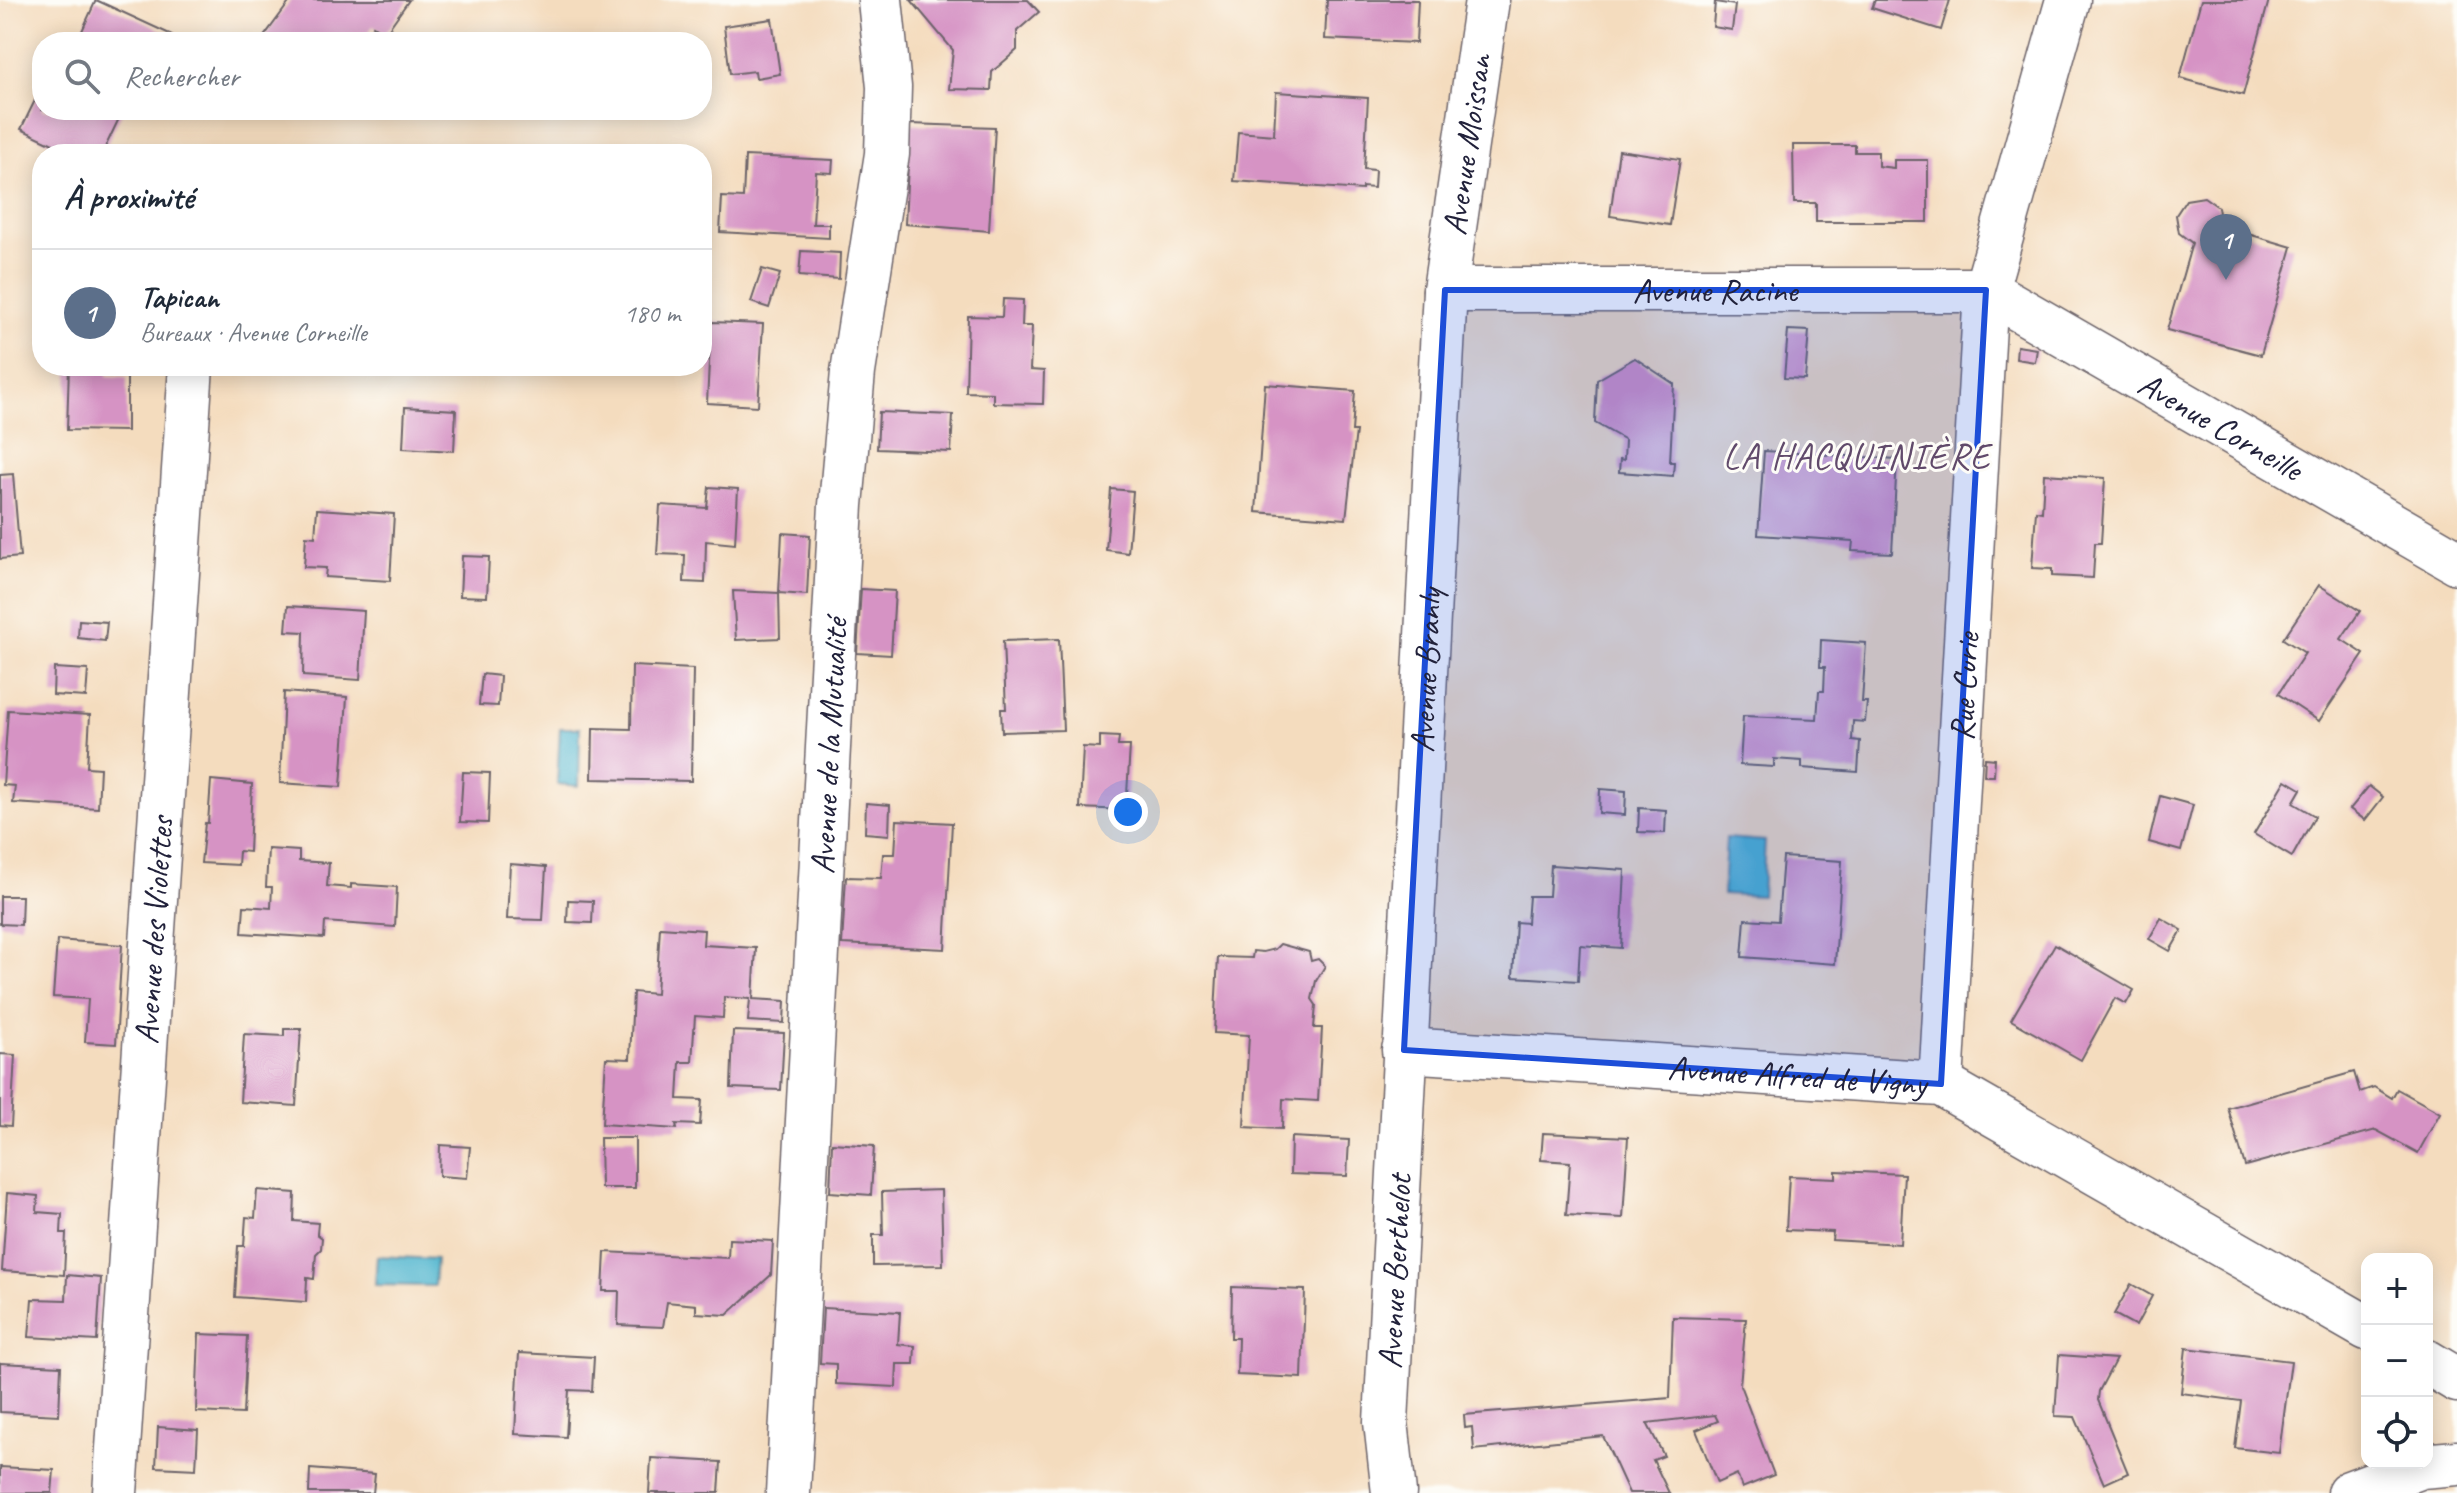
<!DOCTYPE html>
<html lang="fr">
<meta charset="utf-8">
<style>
:root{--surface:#fff;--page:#f6f6f7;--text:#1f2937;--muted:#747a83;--line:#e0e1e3;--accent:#c8321e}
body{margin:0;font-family:Caveat,sans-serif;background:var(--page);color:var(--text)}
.controls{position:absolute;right:24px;bottom:24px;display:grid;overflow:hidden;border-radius:16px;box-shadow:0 4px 20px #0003}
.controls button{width:72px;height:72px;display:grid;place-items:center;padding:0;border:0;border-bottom:2px solid var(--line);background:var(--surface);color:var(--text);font:40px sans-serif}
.you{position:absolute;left:1128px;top:812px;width:28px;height:28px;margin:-20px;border:6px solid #fff;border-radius:50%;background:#1a73e8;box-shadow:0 0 0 12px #1a73e833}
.badge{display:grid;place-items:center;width:52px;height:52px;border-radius:50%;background:var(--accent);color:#fff;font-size:26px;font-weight:700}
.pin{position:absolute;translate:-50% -66px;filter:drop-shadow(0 2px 4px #0008)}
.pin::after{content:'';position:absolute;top:42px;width:28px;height:24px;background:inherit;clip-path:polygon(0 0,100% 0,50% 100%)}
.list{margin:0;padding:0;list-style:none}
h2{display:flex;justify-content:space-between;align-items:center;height:104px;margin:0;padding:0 32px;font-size:34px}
h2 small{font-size:26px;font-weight:400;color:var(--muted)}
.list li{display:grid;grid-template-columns:52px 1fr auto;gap:24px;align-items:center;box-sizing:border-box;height:128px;padding:0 32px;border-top:2px solid var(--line)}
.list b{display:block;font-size:30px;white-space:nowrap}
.list p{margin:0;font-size:26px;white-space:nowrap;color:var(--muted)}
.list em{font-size:26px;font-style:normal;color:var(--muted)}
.icon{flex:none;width:44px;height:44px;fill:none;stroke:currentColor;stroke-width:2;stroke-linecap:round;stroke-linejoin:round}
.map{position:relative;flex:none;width:2457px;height:1493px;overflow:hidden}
.search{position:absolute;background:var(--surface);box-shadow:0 4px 20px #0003;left:32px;top:32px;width:680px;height:88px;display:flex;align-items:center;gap:20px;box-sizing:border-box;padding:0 28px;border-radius:32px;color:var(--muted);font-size:30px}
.panel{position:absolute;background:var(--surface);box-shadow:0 4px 20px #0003;left:32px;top:144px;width:680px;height:232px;border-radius:32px}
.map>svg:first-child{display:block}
.water{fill:#51b6cf;stroke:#3a6c85;stroke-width:2}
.building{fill:#d693c4}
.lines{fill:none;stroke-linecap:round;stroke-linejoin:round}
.street-casing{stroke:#6c6369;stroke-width:47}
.street{stroke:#fff;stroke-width:44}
.marked{fill:#1d4ed8;fill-opacity:0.2;stroke:#1d4ed8;stroke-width:6;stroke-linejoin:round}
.labels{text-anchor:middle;stroke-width:6;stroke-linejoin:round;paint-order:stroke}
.street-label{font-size:34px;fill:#22223b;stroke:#fdfcf7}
.neighbourhood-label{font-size:36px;letter-spacing:2px;fill:#614a6b;stroke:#fdfcf7}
</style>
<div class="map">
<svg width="2457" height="1493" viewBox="0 0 2457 1493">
<rect width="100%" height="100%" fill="#fdfcf7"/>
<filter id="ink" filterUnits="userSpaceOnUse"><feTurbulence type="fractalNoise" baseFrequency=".0125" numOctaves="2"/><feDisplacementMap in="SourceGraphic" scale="16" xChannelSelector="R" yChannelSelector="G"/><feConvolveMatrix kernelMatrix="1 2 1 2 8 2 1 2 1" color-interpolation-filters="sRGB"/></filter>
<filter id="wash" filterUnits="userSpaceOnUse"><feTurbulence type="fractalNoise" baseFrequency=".006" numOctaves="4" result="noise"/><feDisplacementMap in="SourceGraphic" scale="32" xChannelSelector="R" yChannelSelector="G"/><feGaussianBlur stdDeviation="1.8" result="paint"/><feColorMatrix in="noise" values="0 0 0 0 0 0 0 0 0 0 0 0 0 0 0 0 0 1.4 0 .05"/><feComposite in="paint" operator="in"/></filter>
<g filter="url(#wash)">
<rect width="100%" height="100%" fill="#f4dcbe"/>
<!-- water -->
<g class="water">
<path d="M560,728H580L579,786L557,784Z"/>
<path d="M1726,838L1765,841L1762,896L1723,894Z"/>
<path d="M377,1256L436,1259L434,1286L375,1285Z"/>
</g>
<g id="blocks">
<!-- building -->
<g class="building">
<path d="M96,0L172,35L169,42H77Z"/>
<path d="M291,0H409L385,34L373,26L362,42H260Z"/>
<path d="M911,0H1028L1039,12L1017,31V50L992,72L991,90L949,89L953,50Z"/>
<path d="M1327,0H1418L1416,43L1325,39Z"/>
<path d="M1875,0H1950L1941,30L1872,8Z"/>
<path d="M2201,0H2269L2243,95L2180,78Z"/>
<path d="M1715,2L1735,5L1732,30L1713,27Z"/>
<path d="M772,19L780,74L756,78L755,71L730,74L724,26Z"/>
<path d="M42,86V110H123L102,154H74L21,129Z"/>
<path d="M1276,92L1368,98L1364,169L1375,170L1374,188L1362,187V190L1234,181L1238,132L1274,135Z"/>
<path d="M910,124L995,127L989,231L905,224Z"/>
<path d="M1793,145H1855V152H1878V166L1894,168V160H1928V222H1816V203H1794Z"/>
<path d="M1619,150L1680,159L1670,225L1610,216Z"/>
<path d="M745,156L833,160L832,173L816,172L813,224H829V238L720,232L722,197L743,198Z"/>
<path d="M2204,197L2218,207L2221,226L2292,247L2261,355L2167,330L2192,243L2179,233L2176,215L2186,200Z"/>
<path d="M801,251L840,253L839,279L799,276Z"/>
<path d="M762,269L780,274L769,308L751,302Z"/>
<path d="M1003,299L1023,300L1022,326H1032L1030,370L1044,371L1043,404L993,403V393L966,392L968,316L1002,317Z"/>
<path d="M711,322L763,324L758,406L707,403Z"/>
<path d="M1788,330L1809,331L1805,379L1784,378Z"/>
<path d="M2017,346L2037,349L2035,362L2016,359Z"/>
<path d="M1635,358L1674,384L1670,462H1674L1673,476L1619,472L1620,459L1624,460L1625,440L1595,423L1597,380Z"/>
<path d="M69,366H108L107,376L127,377V431L67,430Z"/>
<path d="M1265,384L1355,391L1352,431H1356L1346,519L1256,512Z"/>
<path d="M405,407L456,410L454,451L403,448Z"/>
<path d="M879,412L953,415L951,452L877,449Z"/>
<path d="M1764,451L1897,459L1892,553L1852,551L1853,541L1758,535Z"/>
<path d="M13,474L20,557L0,559V475Z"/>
<path d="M2044,474L2105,478L2101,543H2095L2093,578L2052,576V569L2032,568L2036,511L2042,512Z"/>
<path d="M709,487L738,489L735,544L706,541L705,583L684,582L685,555L657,554L660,505L707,508Z"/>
<path d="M1111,489L1133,491L1128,553L1106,550Z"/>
<path d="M317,509L394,514L390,581L325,577L326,568L304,567L306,536L315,537Z"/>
<path d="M782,533L810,535L807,595L779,593L780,638L736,640L733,591L779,593Z"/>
<path d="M462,556L489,557L487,597L460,596Z"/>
<path d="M2319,585L2360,611L2341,639L2364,654L2319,721L2278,694L2305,653L2283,639Z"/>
<path d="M861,589L895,591L891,655L857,653Z"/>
<path d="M288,606L364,611L360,680L303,676L304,632L286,631Z"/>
<path d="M79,620L107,622L105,641L78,638Z"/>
<path d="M1059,639L1063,730L1002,732L1001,709H1006L1003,641Z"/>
<path d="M1821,640L1866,643L1862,702H1867L1865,722L1853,721L1852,740L1860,741L1858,772L1802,768V761L1774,759V767L1740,765L1743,716L1817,719L1819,691H1824L1825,667H1820Z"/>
<path d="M632,666L693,669L691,781L592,779L593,728L631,729Z"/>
<path d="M54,668L88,670L86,697L53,695Z"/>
<path d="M482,674L500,676L498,706L479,705Z"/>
<path d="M284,692L347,697L341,787L280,783Z"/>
<path d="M8,710L90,715L87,767L100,768L98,808L13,803L15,786L3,785Z"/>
<path d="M1100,736L1119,737L1118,746H1130L1126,810L1080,808L1083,747L1100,748Z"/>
<path d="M1985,758L1995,759L1994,776H1984Z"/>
<path d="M463,772L490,773L488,823L460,822Z"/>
<path d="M211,780L252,784L249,852L239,851L238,865L201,863L205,823H208Z"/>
<path d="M2286,780L2301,789L2293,803L2315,816L2292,857L2254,834Z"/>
<path d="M2369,786L2383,797L2365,820L2350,809Z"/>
<path d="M1600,789L1626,791L1625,815L1599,813Z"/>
<path d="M2160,796L2193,805L2181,851L2149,842Z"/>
<path d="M866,803L890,805L889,835L865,833Z"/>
<path d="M1639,808L1666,810L1665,833L1638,832Z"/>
<path d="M897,820L952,823L945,949L842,944L846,877L881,878L883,854H895Z"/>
<path d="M268,849L299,851V861L329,863L327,886L351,888V884L397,887L395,927L325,922L324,938L242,933L244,906L271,908L272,887H266Z"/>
<path d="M1783,857L1842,861L1835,964L1742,957L1745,919L1778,921Z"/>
<path d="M510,864L546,867L543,920L507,919Z"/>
<path d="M1551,865L1625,870L1621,948L1580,945L1578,981L1513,977L1516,922L1527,923L1529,896H1549Z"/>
<path d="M0,896H22L21,925L0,924Z"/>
<path d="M568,900L593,901L592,923L567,922Z"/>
<path d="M2161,918L2182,930L2170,951L2149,939Z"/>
<path d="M660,927L704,930L703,945L756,948L753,999L785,1001L784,1023L748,1021L750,999L724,997L723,1018L695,1016L692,1062H680L678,1099L702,1100L700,1125L676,1124L677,1129L602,1124L606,1058L630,1059L633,992L656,994Z"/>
<path d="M57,940L122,945L116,1044L85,1042L88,999L53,997Z"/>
<path d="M1280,944L1309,952L1311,961L1318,959L1325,966L1316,981L1312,999L1316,1005L1314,1028H1322L1318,1101L1283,1099L1282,1129L1244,1127L1249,1035L1214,1033L1218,957L1252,958L1253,951L1263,952L1275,949Z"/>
<path d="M2055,944L2134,990L2126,1004L2115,998L2081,1060L2011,1020Z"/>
<path d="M284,1029H301L296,1106L240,1102L244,1034L284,1036Z"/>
<path d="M733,1031L784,1033L781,1090L731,1088Z"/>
<path d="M0,1054L15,1055L11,1126L0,1125Z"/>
<path d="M2354,1072L2360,1092L2374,1087L2392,1098L2397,1089L2440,1113L2418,1153L2376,1130L2245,1166L2228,1108Z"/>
<path d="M1543,1133L1628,1137L1623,1218L1566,1215L1570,1162L1541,1160Z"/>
<path d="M1291,1137L1349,1140L1347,1176L1290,1174Z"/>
<path d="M600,1138H635V1188H601Z"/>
<path d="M832,1143L874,1146L871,1195L830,1192Z"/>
<path d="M440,1145L470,1147L467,1178L439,1176Z"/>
<path d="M1836,1171L1904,1174L1900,1244L1832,1240L1833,1232L1786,1230L1789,1176L1836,1178Z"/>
<path d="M257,1190L295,1193L294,1221L318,1223L317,1234L322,1238L321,1249L316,1254L314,1279L307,1278L306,1302L235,1297L238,1246H244L246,1217L255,1218Z"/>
<path d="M941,1190L943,1265L873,1266V1235H883L882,1192Z"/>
<path d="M7,1193L38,1196L37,1212L62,1214L61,1233H66L64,1275L2,1271Z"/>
<path d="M729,1239L773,1241L771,1275L727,1315L696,1313V1305L667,1302L663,1327L618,1325L619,1291H603L605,1252L728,1258Z"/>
<path d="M67,1275L101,1278L97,1341L29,1337L32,1299L66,1300Z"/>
<path d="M2131,1284L2152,1296L2136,1326L2114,1314Z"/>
<path d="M1232,1287L1305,1290L1302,1378L1237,1375L1238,1338H1231Z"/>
<path d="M823,1308L900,1312L898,1344L915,1346L914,1364H897L896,1387L836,1384V1364L820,1363Z"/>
<path d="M1673,1317L1746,1319L1740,1385L1774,1475L1742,1488L1737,1474L1717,1483L1696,1430L1718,1421L1715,1415L1647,1423L1664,1456L1653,1460L1669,1493H1629L1603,1436L1474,1450L1472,1427L1465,1428L1464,1415L1670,1398Z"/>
<path d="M199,1334L247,1336L243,1414L196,1412Z"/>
<path d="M2186,1348L2291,1361L2279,1453L2235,1448L2241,1401L2181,1393Z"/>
<path d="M519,1353L594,1357L592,1391L569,1390L566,1437L515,1434Z"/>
<path d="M2059,1355L2116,1359L2099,1391L2098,1400L2128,1473L2104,1484L2075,1417L2055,1416Z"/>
<path d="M0,1363L61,1366L59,1415L0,1412Z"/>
<path d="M158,1427L198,1430L196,1469L156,1467Z"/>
<path d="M651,1458L721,1462L719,1493H649Z"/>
<path d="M0,1467L54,1470L52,1493H0Z"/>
<path d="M310,1469L375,1474L373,1493H309Z"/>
</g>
</g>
</g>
<g filter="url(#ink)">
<use href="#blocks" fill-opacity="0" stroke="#6c6369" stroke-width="2"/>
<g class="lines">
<!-- street casing -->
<g class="street-casing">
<g id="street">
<path id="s1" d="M1445,290H1986L2457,562"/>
<path id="s2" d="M1404,1050L1941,1084L2367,1328"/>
<path id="s3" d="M1941,1084L1986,290L2068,0"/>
<path d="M2427,1362L2457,1380"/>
<path id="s4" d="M115,1493L191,366"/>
<path id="s5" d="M788,1493L841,505L853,372L887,154L889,87L880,0"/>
<path id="s6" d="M1394,1493L1386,1422L1445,290L1487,0"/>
<path d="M2349,1493L2421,1466L2457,1463"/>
</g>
</g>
<!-- street -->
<use href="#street" class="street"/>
</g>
</g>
<!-- marked area -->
<path class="marked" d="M1445,290H1986L1941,1084L1404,1050Z"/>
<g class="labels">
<!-- street labels -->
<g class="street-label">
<text dy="12" stroke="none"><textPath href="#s6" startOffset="1352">Avenue Moissan</textPath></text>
<text dy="12" stroke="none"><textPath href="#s1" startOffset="270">Avenue Racine</textPath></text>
<text dy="12" stroke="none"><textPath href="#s1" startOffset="812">Avenue Corneille</textPath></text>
<text dy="12" stroke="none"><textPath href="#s6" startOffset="824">Avenue Branly</textPath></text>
<text dy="12" stroke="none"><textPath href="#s3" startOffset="398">Rue Curie</textPath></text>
<text dy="12" stroke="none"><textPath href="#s5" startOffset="748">Avenue de la Mutualité</textPath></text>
<text dy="12" stroke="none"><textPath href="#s4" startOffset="564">Avenue des Violettes</textPath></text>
<text dy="12" stroke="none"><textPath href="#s2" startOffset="394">Avenue Alfred de Vigny</textPath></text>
<text dy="12" stroke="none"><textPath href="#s6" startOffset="222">Avenue Berthelot</textPath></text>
</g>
<!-- neighbourhood labels -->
<g class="neighbourhood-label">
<text x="1857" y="468">LA HACQUINIÈRE</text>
</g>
</g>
</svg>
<div class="controls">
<button>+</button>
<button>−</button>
<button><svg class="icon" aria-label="locate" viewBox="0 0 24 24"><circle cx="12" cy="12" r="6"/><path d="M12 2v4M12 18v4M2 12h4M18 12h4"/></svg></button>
</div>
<div class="you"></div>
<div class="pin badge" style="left:2226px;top:280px;background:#5c6f8a">1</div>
<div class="search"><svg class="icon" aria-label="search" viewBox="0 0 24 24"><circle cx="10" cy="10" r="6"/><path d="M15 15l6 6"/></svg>Rechercher</div>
<section class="panel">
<h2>À proximité<small></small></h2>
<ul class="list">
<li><span class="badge" style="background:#5c6f8a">1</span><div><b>Tapican</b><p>Bureaux · Avenue Corneille</p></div><em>180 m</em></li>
</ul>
</section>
</div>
